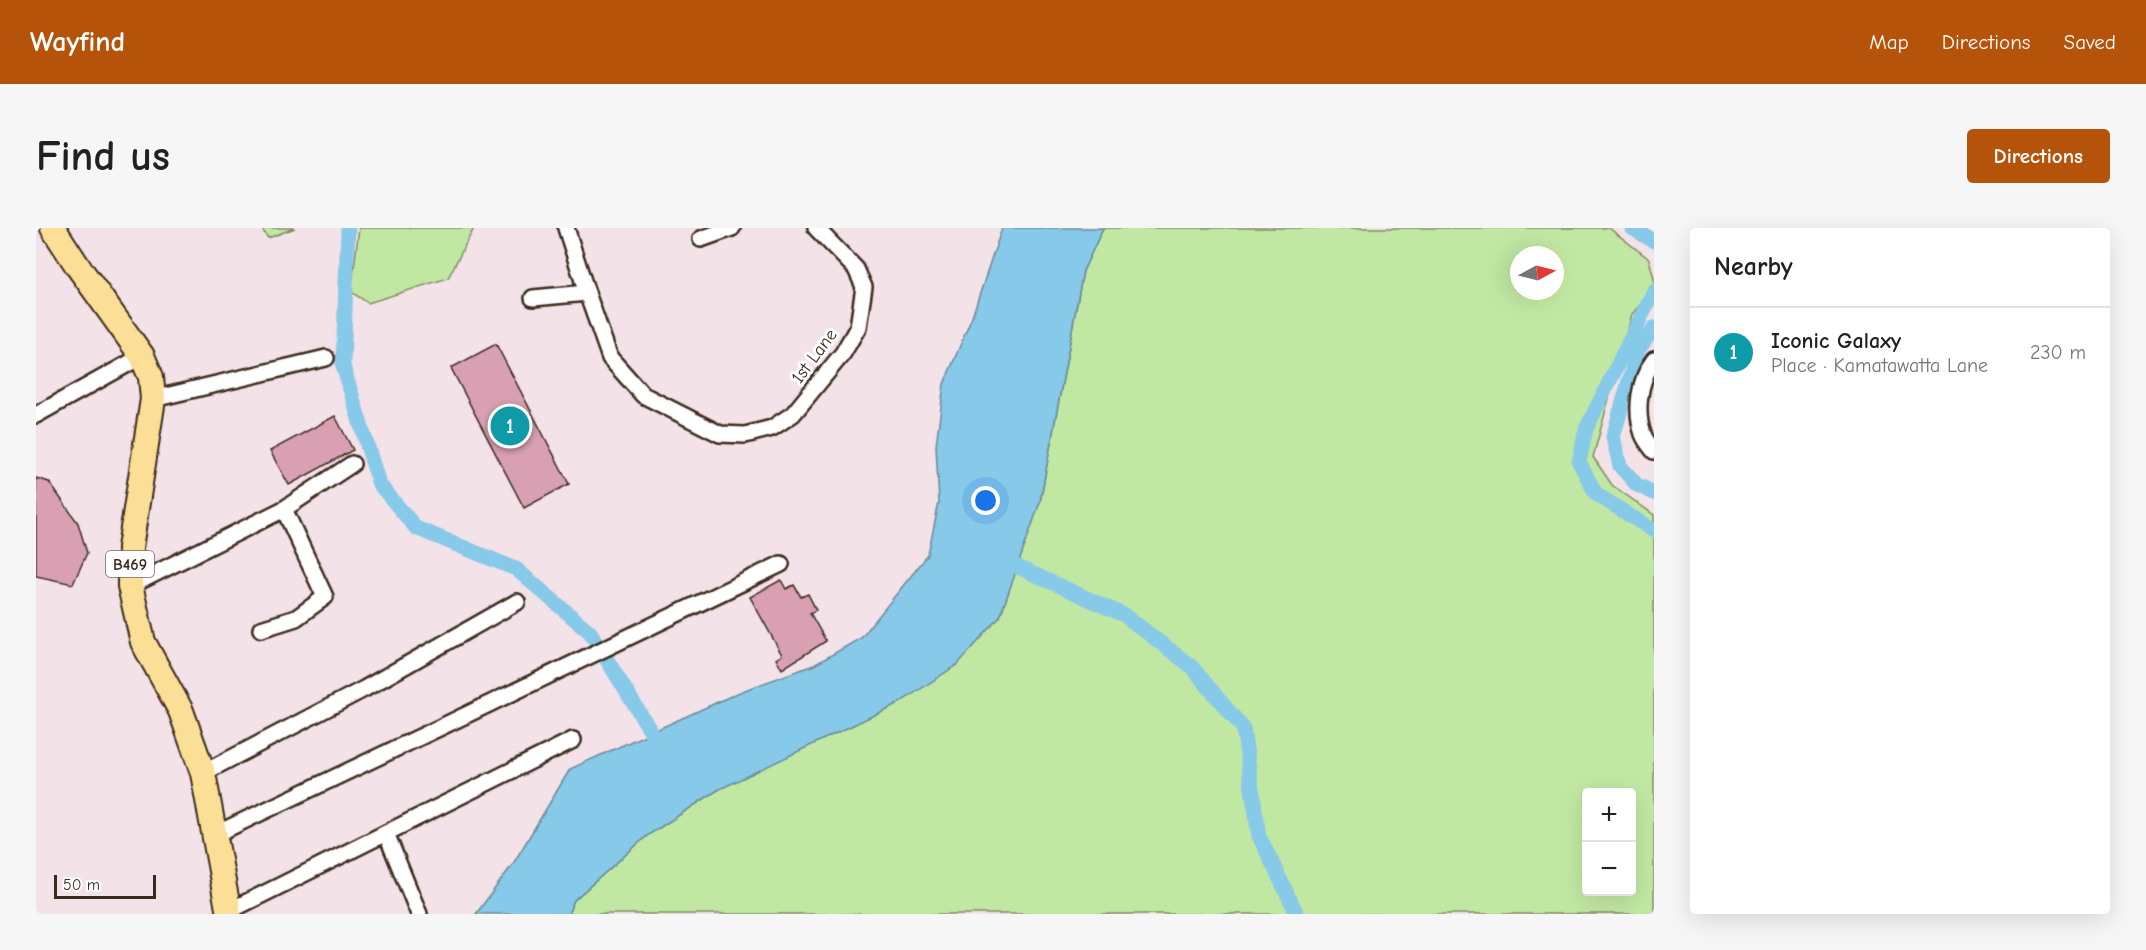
<!DOCTYPE html>
<meta charset="utf-8">
<style>
:root{--surface:#fff;--page:#f6f6f6;--text:#202124;--muted:#757577;--line:#e0e0e0;--accent:#b45309}
body{margin:0;font-family:"Comic Neue",sans-serif;background:var(--page);color:var(--text)}
.controls{position:absolute;right:18px;bottom:18px;display:grid;overflow:hidden;border-radius:6px;box-shadow:0 6px 24px #0002}
.controls button{width:54px;height:54px;display:grid;place-items:center;padding:0;border:0;border-bottom:2px solid var(--line);background:var(--surface);color:var(--text);font:30px sans-serif}
.compass{position:absolute;left:1474px;top:18px;width:54px;height:54px;border-radius:50%;background:var(--surface);box-shadow:0 6px 24px #0002;rotate:83deg}
.scale{position:absolute;left:18px;bottom:15px;width:102px;box-sizing:border-box;padding-left:6px;border:3px solid #3b2a1e;border-top:0;font-size:16px;line-height:21px;white-space:nowrap;color:#3b2a1e;-webkit-text-stroke:4px #fff;paint-order:stroke}
.you{position:absolute;left:950px;top:273px;width:21px;height:21px;margin:-15px;border:4px solid #fff;border-radius:50%;background:#1a73e8;box-shadow:0 0 0 9px #1a73e833}
.badge{display:grid;place-items:center;width:39px;height:39px;border-radius:50%;background:var(--accent);color:#fff;font-size:20px;font-weight:700}
.pin{position:absolute;translate:-50% -50%;border:3px solid #fff;box-shadow:0 2px 6px #0006}
.list{margin:0;padding:0;list-style:none}
h2{display:flex;justify-content:space-between;align-items:center;height:78px;margin:0;padding:0 24px;font-size:26px}
h2 small{font-size:20px;font-weight:400;color:var(--muted)}
.list li{display:grid;grid-template-columns:39px 1fr auto;gap:18px;align-items:center;box-sizing:border-box;height:90px;padding:0 24px;border-top:2px solid var(--line)}
.list b{display:block;font-size:22px;white-space:nowrap}
.list p{margin:0;font-size:20px;white-space:nowrap;color:var(--muted)}
.list em{font-size:20px;font-style:normal;color:var(--muted)}
.map{position:relative;flex:none;width:1618px;height:686px;overflow:hidden;border-radius:6px}
header{display:flex;align-items:center;gap:36px;box-sizing:border-box;height:84px;padding:0 30px;background:var(--accent);color:#fff}
header strong{font-size:28px}
nav{display:flex;gap:33px;margin-inline-start:auto;font-size:21px}
.intro{display:flex;align-items:center;justify-content:space-between;box-sizing:border-box;height:144px;padding:0 36px}
h1{margin:0;font-size:42px}
.button{padding:15px 27px;border-radius:6px;background:var(--accent);color:#fff;font-size:21px;font-weight:700}
main{display:flex;gap:36px;padding:0 36px}
aside{flex:1;background:var(--surface);border-radius:6px;box-shadow:0 6px 24px #0002}
.map>svg:first-child{display:block}
.green{fill:#c1e8a3;stroke:#7e8960;stroke-width:1.5;fill-rule:evenodd}
.water{fill:#87c9e8;stroke:#698997;stroke-width:1.5}
.lines{fill:none;stroke-linecap:round;stroke-linejoin:round}
.canal{stroke:#87c9e8;stroke-width:15}
.building{fill:#d8a0b2;stroke:#3b2a1e;stroke-width:1.5}
.minor-casing{stroke:#3b2a1e;stroke-width:20}
.primary-casing{stroke:#3b2a1e;stroke-width:28}
.minor{stroke:#fff;stroke-width:15}
.primary{stroke:#fbdf96;stroke-width:24}
.labels{text-anchor:middle;stroke-width:6;stroke-linejoin:round;paint-order:stroke}
.shield{fill:#fff;stroke:#766a62;stroke-width:1.5}
.shield-label{font-size:16px;font-weight:bold;fill:#3b2a1e}
.street-label{font-size:18px;fill:#3b2a1e;stroke:#fff}
</style>
<header>
<strong>Wayfind</strong>
<nav><a>Map</a><a>Directions</a><a>Saved</a></nav>
</header>
<div class="intro"><h1>Find us</h1><a class="button">Directions</a></div>
<main>
<div class="map">
<svg width="1618" height="686" viewBox="0 0 1618 686">
<rect width="100%" height="100%" fill="#f3e2e8"/>
<filter id="ink" filterUnits="userSpaceOnUse"><feTurbulence type="fractalNoise" baseFrequency=".0167" numOctaves="2"/><feDisplacementMap in="SourceGraphic" scale="12" xChannelSelector="R" yChannelSelector="G"/><feConvolveMatrix kernelMatrix="1 2 1 2 8 2 1 2 1" color-interpolation-filters="sRGB"/></filter>
<g filter="url(#ink)">
<!-- green -->
<g class="green">
<path d="M225,0H259L232,10Z"/>
<path d="M323,0H436L437,2L412,50L332,75L315,64Z"/>
<path d="M1067,0H1573L1613,31L1618,50V61L1596,86L1557,229L1576,257L1618,287V686H532L538,672L612,607L682,562L1004,274L1047,43ZM1483,27H1519V63H1483ZM1550,564H1596V664H1550Z"/>
</g>
<!-- water -->
<path class="water" d="M966,0H1067L1047,43L1004,274L964,389L922,436L865,474L682,562L612,607L538,672L532,686H440L477,636L534,541L706,463L778,437L825,410L892,327L903,275L900,218L908,156L936,89Z"/>
<g class="lines">
<!-- canal -->
<g class="canal">
<path d="M312,0L307,138L343,256L380,300L480,341L554,404L625,520"/>
<path d="M1596,0L1618,13"/>
<path d="M1618,63L1550,201L1543,234L1560,266L1618,303"/>
<path d="M1618,100L1602,122L1577,209L1584,238L1601,257L1618,265"/>
<path d="M982,339L1088,387L1155,438L1207,500L1223,608L1261,686"/>
</g>
</g>
<!-- building -->
<g class="building">
<path d="M460,116L533,256L488,280L415,140Z"/>
<path d="M299,188L317,222L253,257L234,223Z"/>
<path d="M0,250L13,254L42,295L51,325L37,356L0,348Z"/>
<path d="M745,352L750,361L758,357L765,369L772,366L780,382L774,385L790,413L746,441L740,431L746,427L714,369Z"/>
</g>
<g class="lines">
<!-- minor casing -->
<g class="minor-casing">
<g id="minor">
<path d="M530,0L551,65L574,130L607,167L684,206L709,207L736,200L757,186L807,125L822,99L828,59L820,41L780,0"/>
<path d="M665,11L696,0"/>
<path d="M497,70L551,65"/>
<path d="M1618,132C1603,152 1599,183 1607,206C1609,212 1614,218 1618,223"/>
<path d="M117,171L290,130"/>
<path d="M0,187L106,128"/>
<path d="M94,358L248,281L316,236"/>
<path d="M225,401L260,390L289,369L248,281"/>
<path d="M167,545L328,461L481,374"/>
<path d="M350,605L383,686"/>
<path d="M180,606C369,517 556,426 745,336"/>
<path d="M193,683L537,512"/>
</g>
</g>
<!-- primary casing -->
<g class="primary-casing">
<path id="primary" d="M17,0L41,37L106,128L115,149L117,171L94,320V358L107,414L145,483L167,545L193,686"/>
</g>
<!-- minor -->
<use href="#minor" class="minor"/>
<!-- primary -->
<use href="#primary" class="primary"/>
</g>
</g>
<g class="labels">
<!-- shield labels -->
<rect class="shield" x="70" y="323" width="48" height="26" rx="4.5"/>
<g class="shield-label">
<text x="94" y="342">B469</text>
</g>
<!-- street labels -->
<g class="street-label">
<text transform="translate(778 128) rotate(-53)" y="6">1st Lane</text>
</g>
</g>
</svg>
<div class="controls">
<button>+</button>
<button>−</button>
</div>
<svg class="compass" viewBox="-18 -18 36 36"><path d="M0-13l5 13h-10z" fill="#e53935"/><path d="M0 13l5-13h-10z" fill="#757577"/></svg>
<div class="scale">50 m</div>
<div class="you"></div>
<div class="pin badge" style="left:474px;top:198px;background:#0f9aa8">1</div>
</div>
<aside>
<h2>Nearby<small></small></h2>
<ul class="list">
<li><span class="badge" style="background:#0f9aa8">1</span><div><b>Iconic Galaxy</b><p>Place · Kamatawatta Lane</p></div><em>230 m</em></li>
</ul>
</aside>
</main>
